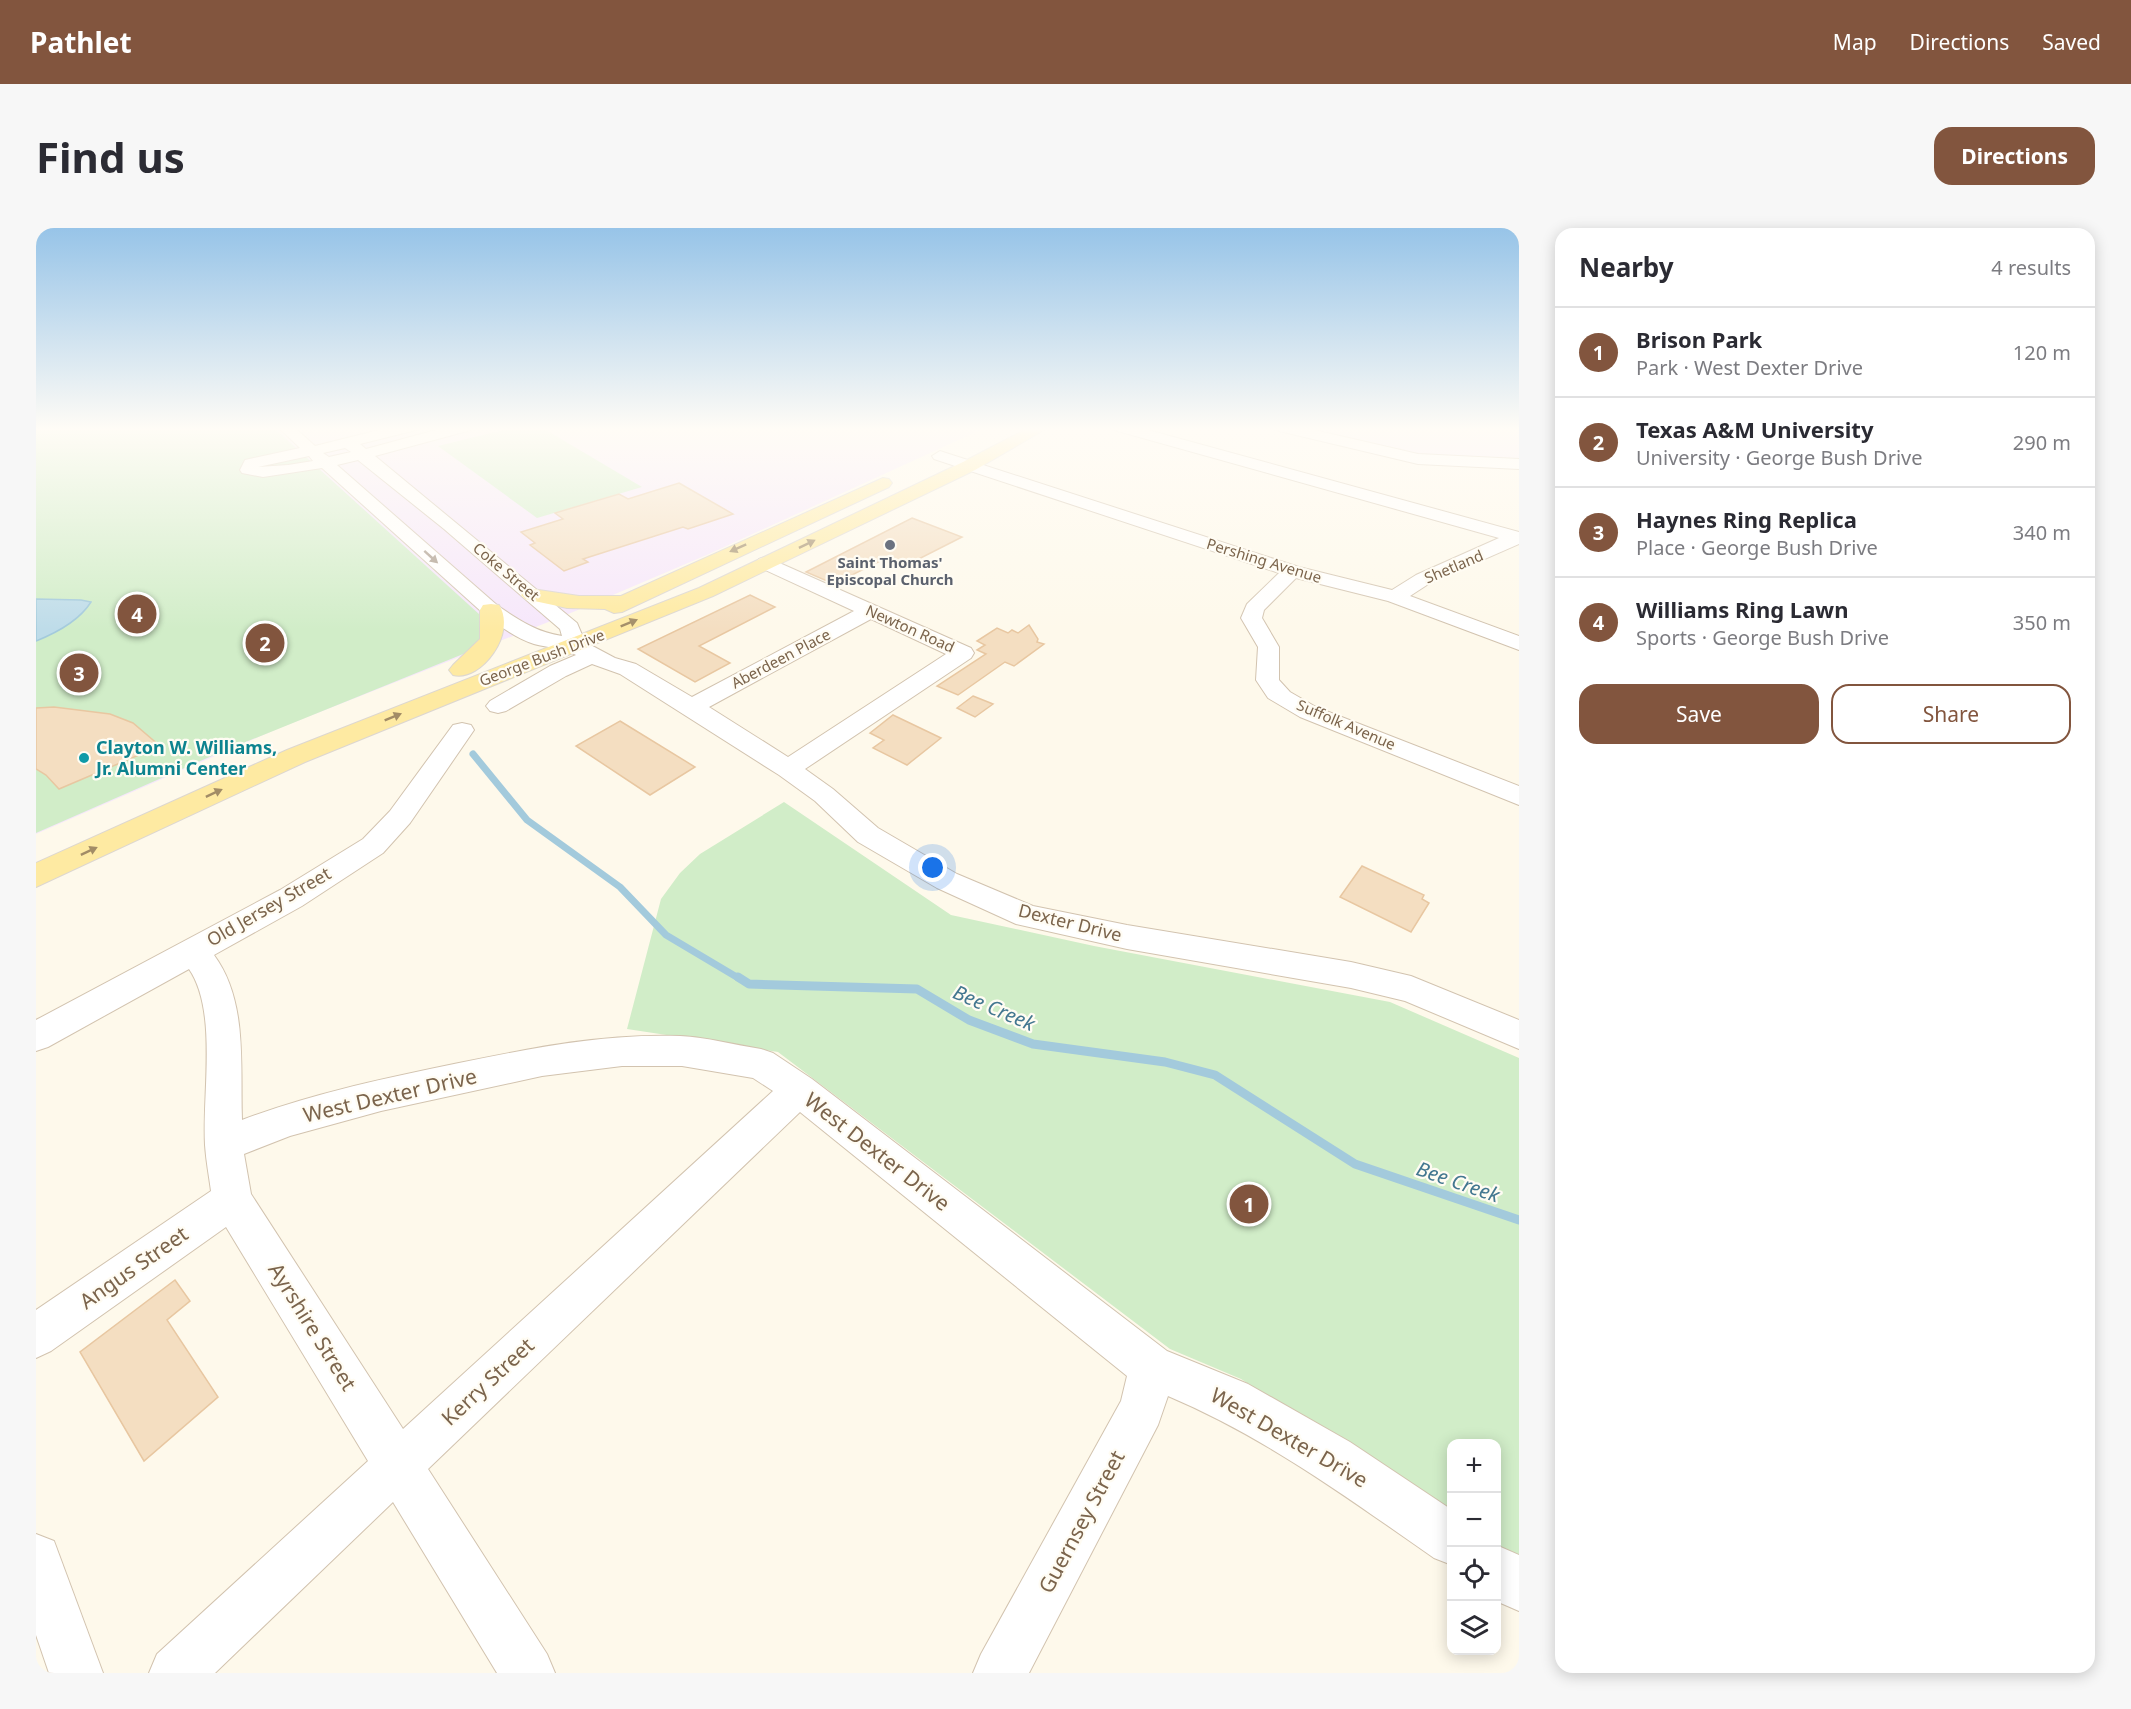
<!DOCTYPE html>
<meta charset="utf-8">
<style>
:root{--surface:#fff;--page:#f7f7f7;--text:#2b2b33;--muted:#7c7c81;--line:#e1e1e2;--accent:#82553e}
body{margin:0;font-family:"Noto Sans",sans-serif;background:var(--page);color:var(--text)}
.controls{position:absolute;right:18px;bottom:18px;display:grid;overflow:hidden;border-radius:12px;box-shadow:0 3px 15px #0003}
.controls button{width:54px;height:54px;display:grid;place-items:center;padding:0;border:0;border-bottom:2px solid var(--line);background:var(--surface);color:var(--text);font:30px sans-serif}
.you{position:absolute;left:897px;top:640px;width:21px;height:21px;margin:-15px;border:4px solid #fff;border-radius:50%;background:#1a73e8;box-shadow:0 0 0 9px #1a73e833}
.badge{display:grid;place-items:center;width:39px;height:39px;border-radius:50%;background:var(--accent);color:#fff;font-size:20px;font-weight:700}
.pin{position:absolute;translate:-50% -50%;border:3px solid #fff;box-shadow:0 2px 6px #0006}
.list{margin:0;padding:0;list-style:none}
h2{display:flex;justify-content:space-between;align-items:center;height:78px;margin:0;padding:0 24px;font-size:26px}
h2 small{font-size:20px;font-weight:400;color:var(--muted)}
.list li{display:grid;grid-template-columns:39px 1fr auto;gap:18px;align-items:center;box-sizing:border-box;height:90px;padding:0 24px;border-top:2px solid var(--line)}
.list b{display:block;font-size:22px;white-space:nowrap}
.list p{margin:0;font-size:20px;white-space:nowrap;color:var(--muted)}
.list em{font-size:20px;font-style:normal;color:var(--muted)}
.actions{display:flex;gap:12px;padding:18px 24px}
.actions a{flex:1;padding:14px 0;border:2px solid var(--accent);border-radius:18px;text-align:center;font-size:21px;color:var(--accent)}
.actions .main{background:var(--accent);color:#fff}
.icon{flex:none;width:33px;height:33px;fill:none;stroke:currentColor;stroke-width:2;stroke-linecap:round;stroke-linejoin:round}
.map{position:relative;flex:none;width:1483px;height:1445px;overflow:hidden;border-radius:18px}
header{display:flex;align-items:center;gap:36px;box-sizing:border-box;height:84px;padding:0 30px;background:var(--accent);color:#fff}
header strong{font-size:28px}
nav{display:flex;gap:33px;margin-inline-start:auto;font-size:21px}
.intro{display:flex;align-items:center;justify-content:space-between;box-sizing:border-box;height:144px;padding:0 36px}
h1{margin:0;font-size:42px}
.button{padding:15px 27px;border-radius:18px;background:var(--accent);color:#fff;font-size:21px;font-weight:700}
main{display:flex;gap:36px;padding:0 36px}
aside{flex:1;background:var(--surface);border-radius:18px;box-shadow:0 3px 15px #0003}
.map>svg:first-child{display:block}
.education{fill:#f6e7fb}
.green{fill:#d1edc8}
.water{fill:#bedce9;stroke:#a3cadc;stroke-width:1.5}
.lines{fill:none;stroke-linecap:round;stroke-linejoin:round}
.stream-far1{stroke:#a3cadc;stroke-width:7}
.stream{stroke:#a3cadc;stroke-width:9}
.building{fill:#f4dec1;stroke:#e8c7a1;stroke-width:1.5}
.minor-casing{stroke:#d2c3af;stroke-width:2}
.major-casing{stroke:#ddd7d0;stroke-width:2}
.minor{fill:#fff;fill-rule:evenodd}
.major{fill:#feeaa2;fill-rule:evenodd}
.oneway{fill:#a28c66}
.oneway2{fill:#a99a8b}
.worship-dot{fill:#6b7280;stroke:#fffcf3;stroke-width:2}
.culture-dot{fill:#0f9aa8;stroke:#fffcf3;stroke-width:2}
.labels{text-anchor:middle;stroke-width:4.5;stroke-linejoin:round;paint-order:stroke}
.far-street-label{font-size:15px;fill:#7b644c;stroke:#fffcf3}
.far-worship-label{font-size:15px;font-weight:bold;fill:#5b616d;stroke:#fffcf3}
.culture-label{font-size:18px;font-weight:bold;fill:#0d838f;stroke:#fffcf3;text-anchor:start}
.street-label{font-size:18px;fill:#7b644c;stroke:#fffcf3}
.water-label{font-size:20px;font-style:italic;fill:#437790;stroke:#fffcf3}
.near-street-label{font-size:21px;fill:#7b644c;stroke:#fffcf3}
</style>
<header>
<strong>Pathlet</strong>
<nav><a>Map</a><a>Directions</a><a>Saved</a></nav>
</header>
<div class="intro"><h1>Find us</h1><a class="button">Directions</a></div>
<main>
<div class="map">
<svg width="1483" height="1445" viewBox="0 0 1483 1445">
<rect width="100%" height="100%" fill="#fef9eb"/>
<!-- education -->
<g class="education">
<path d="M0,199H951L673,326L530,387L241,501L0,606Z"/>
<path d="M1266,199H1483V232L1375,226Z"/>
</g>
<!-- green -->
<g class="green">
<path d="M0,199H237L443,386L451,395L447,418L185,524L0,605Z"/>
<path d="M479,199H505L606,259L501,290L402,218Z"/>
<path d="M748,574L915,687L1058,718L1354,774L1483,830V1331L1461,1316L1460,1216H1416L1415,1287L1205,1151L1134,1121L742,824L591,801L625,671L644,645L664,626Z"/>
</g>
<!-- water -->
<path class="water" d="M0,371L45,372L55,374C43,393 20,405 0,413Z"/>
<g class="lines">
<!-- stream-far1 -->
<path class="stream-far1" d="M437,526L491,592L584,659L630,707L704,751"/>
<!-- stream -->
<path class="stream" d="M702,749L713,756L881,761L933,792L997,816L1129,834L1179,847L1319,936L1483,992"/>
</g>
<!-- building -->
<g class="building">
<path d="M643,255L697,286L652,301L647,299L547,331L552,334L528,343L494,317L499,315L485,304L527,291L519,285L583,266L592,271Z"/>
<path d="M876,290L926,309L871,337L848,331L798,356L770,344Z"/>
<path d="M714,367L739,379L663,418L694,435L659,454L602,421Z"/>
<path d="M993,397L1002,411L1001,414L1008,416L978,438L969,434L922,467L901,458L950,426L941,422L949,417L941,413L961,400L972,405L976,402L982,405Z"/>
<path d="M937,468L957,476L939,489L921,480Z"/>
<path d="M18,479L74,486L97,495L124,518L23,561L10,547L0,541V480Z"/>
<path d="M857,487L905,510L871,537L837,520L848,512L834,505Z"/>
<path d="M584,493L659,539L614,567L540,518Z"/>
<path d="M1326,638L1388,667L1386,671L1393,675L1375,704L1304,669Z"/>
<path d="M139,1052L154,1073L131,1092L182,1169L108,1233L44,1124Z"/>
</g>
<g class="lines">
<!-- minor casing -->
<g class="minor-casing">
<g id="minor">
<path d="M242,199H258L279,218L355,199H382L380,202L324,216L330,221L411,199H437L435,202L339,228L541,395L549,414L579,430L600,436L656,469L818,383L723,339L720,335L723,331L730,329L935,420L938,425L935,430L769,541L797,561L842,600L921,646L997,678L1091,697L1315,734L1375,748L1483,792V821L1369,773L1315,760L1091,721L980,696L901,660L822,614L779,573L743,547L584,446L556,436L530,448L470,483L462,485L454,483L450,478L454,473L514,438L540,427C527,419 512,420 498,416C479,410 464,398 448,386L286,240L227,249L206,245L204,242L209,232L264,220ZM309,220L315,224L293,229L287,225ZM273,228L277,233L252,237L222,239ZM322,232L408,301L524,401L526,408C500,404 483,392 462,378L301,237ZM835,391L910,426L752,529L673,479Z"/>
<path d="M1076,199H1101L1483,304V316L1394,355L1374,368L1483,408V422L1352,373L1260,350L1228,382L1226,390L1243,419V452L1254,464L1280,479L1483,558V577L1264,489L1232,470L1220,452L1222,419L1205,390L1211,376L1243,345L898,231L896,228L904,223L910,225L1263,339L1356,362L1380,347L1463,310L1078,202Z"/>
<path d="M1237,199H1265L1382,226L1483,231V241L1382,236L1239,202Z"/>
<path d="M426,495L435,497L438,502L374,595L347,625L266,678L178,727C212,773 204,837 206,892C274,866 346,851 418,836C492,821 567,805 644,808C671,809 698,817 725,821L737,825L776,851L1131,1123L1212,1156L1314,1214L1416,1282V1337L1398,1330C1312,1270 1229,1209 1132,1168L1122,1197L993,1445H937L945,1426L1085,1173L1091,1148L764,884L392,1241L511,1426L519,1445H461L357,1274L179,1445H113L121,1426L332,1233L190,999L15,1123L0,1130V1082L175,963C173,948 170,933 169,917C166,866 182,783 153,741L12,819L0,823V792L244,662L327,611L354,583L417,497ZM586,838H646L717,850L737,863L367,1201L215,966L208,926L254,908L345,883L506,848Z"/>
<path d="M0,1306L18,1313L67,1445H13L0,1407Z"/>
<path d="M1460,1317L1483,1327V1383L1460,1373Z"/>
</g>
</g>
<!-- major casing -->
<g class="major-casing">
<g id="major">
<path d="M994,199H1013L939,242L677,368L269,534L0,659V635L251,522L663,360L927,234Z"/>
<path d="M847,250L853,251L856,255L853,259L586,384L578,385L569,381L531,380L489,371L485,367L489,363L496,361L543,368H585Z"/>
<path d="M455,376L463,377C481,404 446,454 417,447L413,442L417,437L444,411V382L447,377Z"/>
</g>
</g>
<!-- minor -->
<use href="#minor" class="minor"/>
<!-- major -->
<use href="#major" class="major"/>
</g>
<!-- one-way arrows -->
<defs><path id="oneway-solid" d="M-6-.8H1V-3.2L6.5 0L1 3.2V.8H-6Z" transform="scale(1.5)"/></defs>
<g class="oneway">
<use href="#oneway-solid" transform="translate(771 316) rotate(-26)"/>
<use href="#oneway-solid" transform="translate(702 320) rotate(156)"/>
<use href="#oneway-solid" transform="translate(593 395) rotate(-22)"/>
<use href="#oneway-solid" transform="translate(357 489) rotate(-22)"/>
<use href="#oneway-solid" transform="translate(178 565) rotate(-25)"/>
<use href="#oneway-solid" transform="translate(53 623) rotate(-25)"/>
</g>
<use class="oneway2" href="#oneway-solid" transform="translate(395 329) rotate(42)"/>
<!-- sky -->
<linearGradient id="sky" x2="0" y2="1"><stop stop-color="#97c4e8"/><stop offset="0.5" stop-color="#fffcf6"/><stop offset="1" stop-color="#fffcf6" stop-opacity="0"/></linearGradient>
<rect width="1483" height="402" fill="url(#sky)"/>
<!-- markers -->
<circle class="worship-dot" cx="854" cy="317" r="6"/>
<circle class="culture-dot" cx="48" cy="530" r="6"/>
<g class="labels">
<!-- far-street labels -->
<g class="far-street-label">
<text transform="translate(1228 333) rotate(17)" y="5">Pershing Avenue</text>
<text transform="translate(1418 339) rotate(-23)" y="5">Shetland</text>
<text transform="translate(470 344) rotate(40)" y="5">Coke Street</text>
<text transform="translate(874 401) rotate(24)" y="5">Newton Road</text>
<text transform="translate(506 430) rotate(-21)" y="5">George Bush Drive</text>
<text transform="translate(745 431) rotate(-28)" y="5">Aberdeen Place</text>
<text transform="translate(1310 497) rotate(23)" y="5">Suffolk Avenue</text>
</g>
<!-- far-worship labels -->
<g class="far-worship-label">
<text x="854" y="340">Saint Thomas'<tspan x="854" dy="17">Episcopal Church</tspan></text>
</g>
<!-- culture labels -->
<g class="culture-label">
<text x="60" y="526">Clayton W. Williams,<tspan x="60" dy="21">Jr. Alumni Center</tspan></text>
</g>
<!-- street labels -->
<g class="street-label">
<text transform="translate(233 679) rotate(-30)" y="6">Old Jersey Street</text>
<text transform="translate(1034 695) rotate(14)" y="6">Dexter Drive</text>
</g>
<!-- water labels -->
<g class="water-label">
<text transform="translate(958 780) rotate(23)" y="7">Bee Creek</text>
<text transform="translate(1422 954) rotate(19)" y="7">Bee Creek</text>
</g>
<!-- near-street labels -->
<g class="near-street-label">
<text transform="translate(354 868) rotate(-13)" y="7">West Dexter Drive</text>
<text transform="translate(841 924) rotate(38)" y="7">West Dexter Drive</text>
<text transform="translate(98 1040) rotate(-35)" y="7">Angus Street</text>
<text transform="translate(276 1099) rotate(58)" y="7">Ayrshire Street</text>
<text transform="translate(452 1154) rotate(-43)" y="7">Kerry Street</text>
<text transform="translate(1253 1210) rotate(30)" y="7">West Dexter Drive</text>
<text transform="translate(1046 1294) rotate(-62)" y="7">Guernsey Street</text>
</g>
</g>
</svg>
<div class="controls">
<button>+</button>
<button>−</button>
<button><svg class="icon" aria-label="locate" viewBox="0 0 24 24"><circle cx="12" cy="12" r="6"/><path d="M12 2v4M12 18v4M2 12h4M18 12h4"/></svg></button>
<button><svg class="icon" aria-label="layers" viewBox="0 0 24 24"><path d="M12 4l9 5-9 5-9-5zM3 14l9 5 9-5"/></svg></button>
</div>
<div class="you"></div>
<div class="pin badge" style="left:1213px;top:976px">1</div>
<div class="pin badge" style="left:229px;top:415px">2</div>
<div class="pin badge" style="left:43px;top:445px">3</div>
<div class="pin badge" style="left:101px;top:386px">4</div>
</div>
<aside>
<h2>Nearby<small>4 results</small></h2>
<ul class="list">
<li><span class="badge">1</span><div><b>Brison Park</b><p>Park · West Dexter Drive</p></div><em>120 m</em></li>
<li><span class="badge">2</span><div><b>Texas A&amp;M University</b><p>University · George Bush Drive</p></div><em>290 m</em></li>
<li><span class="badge">3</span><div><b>Haynes Ring Replica</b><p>Place · George Bush Drive</p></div><em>340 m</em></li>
<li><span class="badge">4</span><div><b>Williams Ring Lawn</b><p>Sports · George Bush Drive</p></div><em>350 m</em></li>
</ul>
<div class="actions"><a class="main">Save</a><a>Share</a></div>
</aside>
</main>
